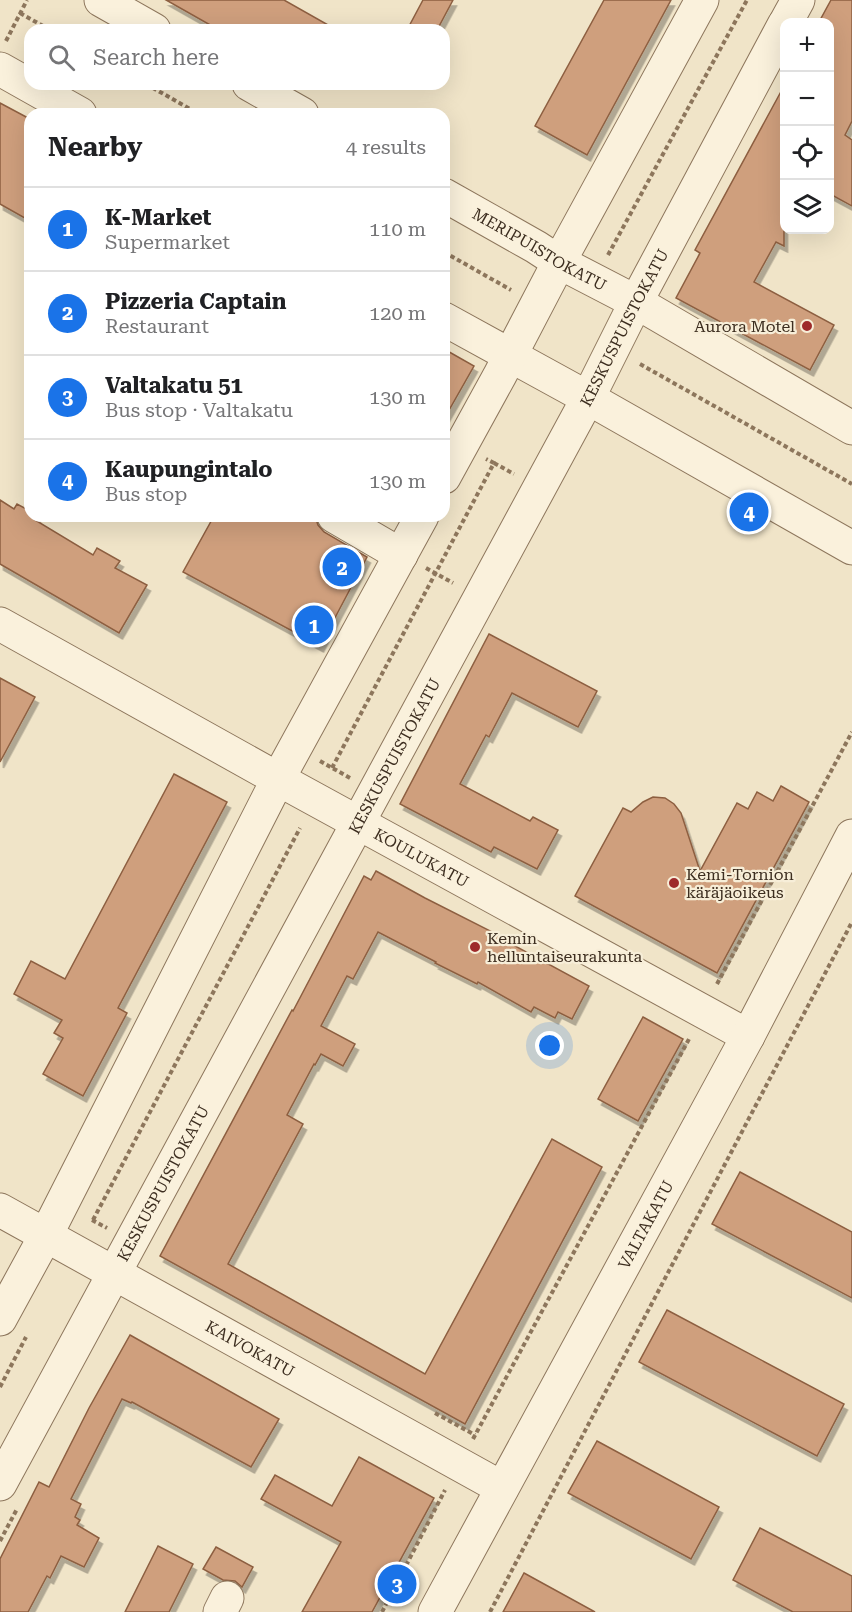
<!DOCTYPE html>
<meta charset="utf-8">
<style>
:root{--surface:#fff;--page:#f6f6f6;--text:#202124;--muted:#757577;--line:#e0e0e0;--accent:#1a73e8}
body{margin:0;font-family:"Roboto Serif",serif;background:var(--page);color:var(--text)}
.controls{position:absolute;right:18px;top:18px;display:grid;overflow:hidden;border-radius:12px;box-shadow:0 6px 24px #0002}
.controls button{width:54px;height:54px;display:grid;place-items:center;padding:0;border:0;border-bottom:2px solid var(--line);background:var(--surface);color:var(--text);font:30px sans-serif}
.you{position:absolute;left:550px;top:1046px;width:21px;height:21px;margin:-15px;border:4px solid #fff;border-radius:50%;background:#1a73e8;box-shadow:0 0 0 9px #1a73e833}
.badge{display:grid;place-items:center;width:39px;height:39px;border-radius:50%;background:var(--accent);color:#fff;font-size:20px;font-weight:700}
.pin{position:absolute;translate:-50% -50%;border:3px solid #fff;box-shadow:0 2px 6px #0006}
.list{margin:0;padding:0;list-style:none}
h2{display:flex;justify-content:space-between;align-items:center;height:78px;margin:0;padding:0 24px;font-size:26px}
h2 small{font-size:20px;font-weight:400;color:var(--muted)}
.list li{display:grid;grid-template-columns:39px 1fr auto;gap:18px;align-items:center;box-sizing:border-box;height:84px;padding:0 24px;border-top:2px solid var(--line)}
.list b{display:block;font-size:22px;white-space:nowrap}
.list p{margin:0;font-size:20px;white-space:nowrap;color:var(--muted)}
.list em{font-size:20px;font-style:normal;color:var(--muted)}
.icon{flex:none;width:33px;height:33px;fill:none;stroke:currentColor;stroke-width:2;stroke-linecap:round;stroke-linejoin:round}
.map{position:relative;flex:none;width:852px;height:1612px;overflow:hidden}
.search{position:absolute;background:var(--surface);box-shadow:0 6px 24px #0002;left:24px;top:24px;width:426px;height:66px;display:flex;align-items:center;gap:15px;box-sizing:border-box;padding:0 21px;border-radius:18px;color:var(--muted);font-size:22px}
.panel{position:absolute;background:var(--surface);box-shadow:0 6px 24px #0002;left:24px;top:108px;width:426px;height:414px;border-radius:18px}
.map>svg:first-child{display:block}
.building{fill:#cf9f7d;stroke:#8d5f41;stroke-width:1.5;filter:url(#shadow)}
.lines{fill:none;stroke-linecap:round;stroke-linejoin:round}
.minor-casing{stroke:#8d765c;stroke-width:35}
.path{stroke:#8d765c;stroke-width:4;stroke-dasharray:4.5 3;stroke-linecap:butt}
.minor{stroke:#faf1dc;stroke-width:33}
.poi-dot{fill:#9e2a2b;stroke:#f7eed8;stroke-width:2}
.labels{text-anchor:middle;stroke-width:4.5;stroke-linejoin:round;paint-order:stroke}
.street-label{font-size:16px;fill:#3d2e20;stroke:#f7eed8}
.poi-label{font-size:16px;fill:#3d2e20;stroke:#f7eed8;text-anchor:start}
</style>
<div class="map">
<svg width="852" height="1612" viewBox="0 0 852 1612">
<defs>
<filter id="shadow"><feDropShadow dx="3.5" dy="6" stdDeviation="0" flood-color="#0004"/></filter>
</defs>
<rect width="100%" height="100%" fill="#f0e4c8"/>
<!-- building -->
<g class="building">
<path d="M166,0H284L337,30H219Z"/>
<path d="M423,0H453L437,30H407Z"/>
<path d="M604,0H671L587,155L535,126Z"/>
<path d="M831,0H852V121L845,135L852,140V206L830,194V22H819Z"/>
<path d="M784,86V246L776,242L754,282L834,325L810,370L676,298L700,253L695,250Z"/>
<path d="M0,103L30,119V221L0,204Z"/>
<path d="M444,349L474,366L444,419Z"/>
<path d="M0,500L14,509L17,504L30,511V516H37L35,520L93,555L97,548L120,561L115,568L147,585L119,633L0,564Z"/>
<path d="M214,516H315L318,525L324,532L367,557L320,646L183,572Z"/>
<path d="M489,634L597,691L578,727L512,693L489,737L486,735L460,784L530,821L533,817L558,830L537,869L494,847L491,852L400,804Z"/>
<path d="M0,678L35,697L0,762Z"/>
<path d="M174,774L227,802L118,1008L127,1013L83,1096L43,1074L63,1038L54,1033L62,1020L14,994L31,961L65,979Z"/>
<path d="M781,786L809,802L717,973L575,896L623,808L631,812L643,802L653,797L665,798L674,804L681,813L700,871L737,803L748,809L757,792L773,801Z"/>
<path d="M376,871L425,898L516,944L515,946L589,986L572,1019L558,1012L555,1018L534,1007L531,1012L478,982L477,984L435,963L436,962L378,932L353,979L347,976L321,1026L355,1044L343,1066L321,1054L315,1065L314,1064L287,1115L303,1124L228,1264L425,1374L552,1139L602,1167L465,1424L160,1256L292,1010L293,1011L364,876L371,880Z"/>
<path d="M643,1017L683,1039L638,1121L598,1099Z"/>
<path d="M740,1172L852,1232V1298L712,1224Z"/>
<path d="M667,1310L844,1404L817,1456L639,1362Z"/>
<path d="M130,1335L279,1419L251,1467L132,1402L131,1403L122,1399L71,1499L81,1504L75,1517L80,1520L77,1525L99,1538L84,1567L61,1556L50,1578L47,1576L28,1612H0V1559L39,1482L49,1487L89,1408Z"/>
<path d="M597,1441L719,1507L691,1559L568,1493Z"/>
<path d="M359,1457L434,1498L372,1612H302L341,1542L261,1499L275,1475L332,1506Z"/>
<path d="M760,1528L852,1576V1612H793L733,1580Z"/>
<path d="M158,1546L193,1564L169,1612H125Z"/>
<path d="M216,1547L253,1567L242,1587L235,1581L223,1580L203,1569Z"/>
<path d="M524,1573L595,1612H503Z"/>
</g>
<g class="lines">
<!-- minor casing -->
<g class="minor-casing">
<g id="minor">
<path d="M101,0L154,30"/>
<path d="M786,22L798,0"/>
<path d="M0,69L80,114"/>
<path d="M249,84L302,114"/>
<path id="s1" d="M444,195L536,247L559,262L636,302L852,428"/>
<path d="M444,319L588,398L852,548"/>
<path d="M444,477L500,375L559,262L702,0"/>
<path d="M334,516L401,555"/>
<path id="s2" d="M0,624L278,779L748,1036"/>
<path id="s3" d="M0,1210L502,1488"/>
<path d="M0,1319L46,1235L278,779L422,516"/>
<path id="s4" d="M0,1484L588,398L636,302L784,25"/>
<path d="M220,1612L227,1598"/>
<path id="s5" d="M435,1612L748,1036L852,836"/>
</g>
</g>
<!-- path -->
<g class="path">
<path d="M20,13L50,30"/>
<path d="M6,41L27,0"/>
<path d="M146,84L199,114"/>
<path d="M444,252L511,290"/>
<path d="M608,255L747,0"/>
<path d="M640,364L852,484"/>
<path d="M494,463L514,474"/>
<path d="M426,568L453,583"/>
<path d="M320,761L350,778"/>
<path d="M332,768L494,463L486,459"/>
<path d="M717,984L852,732"/>
<path d="M92,1220L107,1228"/>
<path d="M93,1220L300,828"/>
<path d="M0,1387L26,1337"/>
<path d="M435,1413L475,1435"/>
<path d="M473,1439L689,1039"/>
<path d="M0,1541L17,1509"/>
<path d="M382,1612L445,1490"/>
<path d="M490,1612L852,922"/>
</g>
<!-- minor -->
<use href="#minor" class="minor"/>
</g>
<!-- markers -->
<g class="poi-dot">
<circle cx="807" cy="326" r="6"/>
<circle cx="674" cy="883" r="6"/>
<circle cx="475" cy="947" r="6"/>
</g>
<g class="labels">
<!-- street labels -->
<g class="street-label">
<text dy="6" stroke="none"><textPath href="#s1" startOffset="110">MERIPUISTOKATU</textPath></text>
<text dy="6" stroke="none"><textPath href="#s4" startOffset="1314">KESKUSPUISTOKATU</textPath></text>
<text dy="6" stroke="none"><textPath href="#s4" startOffset="828">KESKUSPUISTOKATU</textPath></text>
<text dy="6" stroke="none"><textPath href="#s2" startOffset="482">KOULUKATU</textPath></text>
<text dy="6" stroke="none"><textPath href="#s4" startOffset="342">KESKUSPUISTOKATU</textPath></text>
<text dy="6" stroke="none"><textPath href="#s5" startOffset="441">VALTAKATU</textPath></text>
<text dy="6" stroke="none"><textPath href="#s3" startOffset="286">KAIVOKATU</textPath></text>
</g>
<!-- poi labels -->
<g class="poi-label">
<text x="795" y="332" text-anchor="end">Aurora Motel</text>
<text x="686" y="880">Kemi-Tornion<tspan x="686" dy="18">käräjäoikeus</tspan></text>
<text x="487" y="944">Kemin<tspan x="487" dy="18">helluntaiseurakunta</tspan></text>
</g>
</g>
</svg>
<div class="controls">
<button>+</button>
<button>−</button>
<button><svg class="icon" aria-label="locate" viewBox="0 0 24 24"><circle cx="12" cy="12" r="6"/><path d="M12 2v4M12 18v4M2 12h4M18 12h4"/></svg></button>
<button><svg class="icon" aria-label="layers" viewBox="0 0 24 24"><path d="M12 4l9 5-9 5-9-5zM3 14l9 5 9-5"/></svg></button>
</div>
<div class="you"></div>
<div class="pin badge" style="left:314px;top:625px">1</div>
<div class="pin badge" style="left:342px;top:567px">2</div>
<div class="pin badge" style="left:397px;top:1584px">3</div>
<div class="pin badge" style="left:749px;top:512px">4</div>
<div class="search"><svg class="icon" aria-label="search" viewBox="0 0 24 24"><circle cx="10" cy="10" r="6"/><path d="M15 15l6 6"/></svg>Search here</div>
<section class="panel">
<h2>Nearby<small>4 results</small></h2>
<ul class="list">
<li><span class="badge">1</span><div><b>K-Market</b><p>Supermarket</p></div><em>110 m</em></li>
<li><span class="badge">2</span><div><b>Pizzeria Captain</b><p>Restaurant</p></div><em>120 m</em></li>
<li><span class="badge">3</span><div><b>Valtakatu 51</b><p>Bus stop · Valtakatu</p></div><em>130 m</em></li>
<li><span class="badge">4</span><div><b>Kaupungintalo</b><p>Bus stop</p></div><em>130 m</em></li>
</ul>
</section>
</div>
